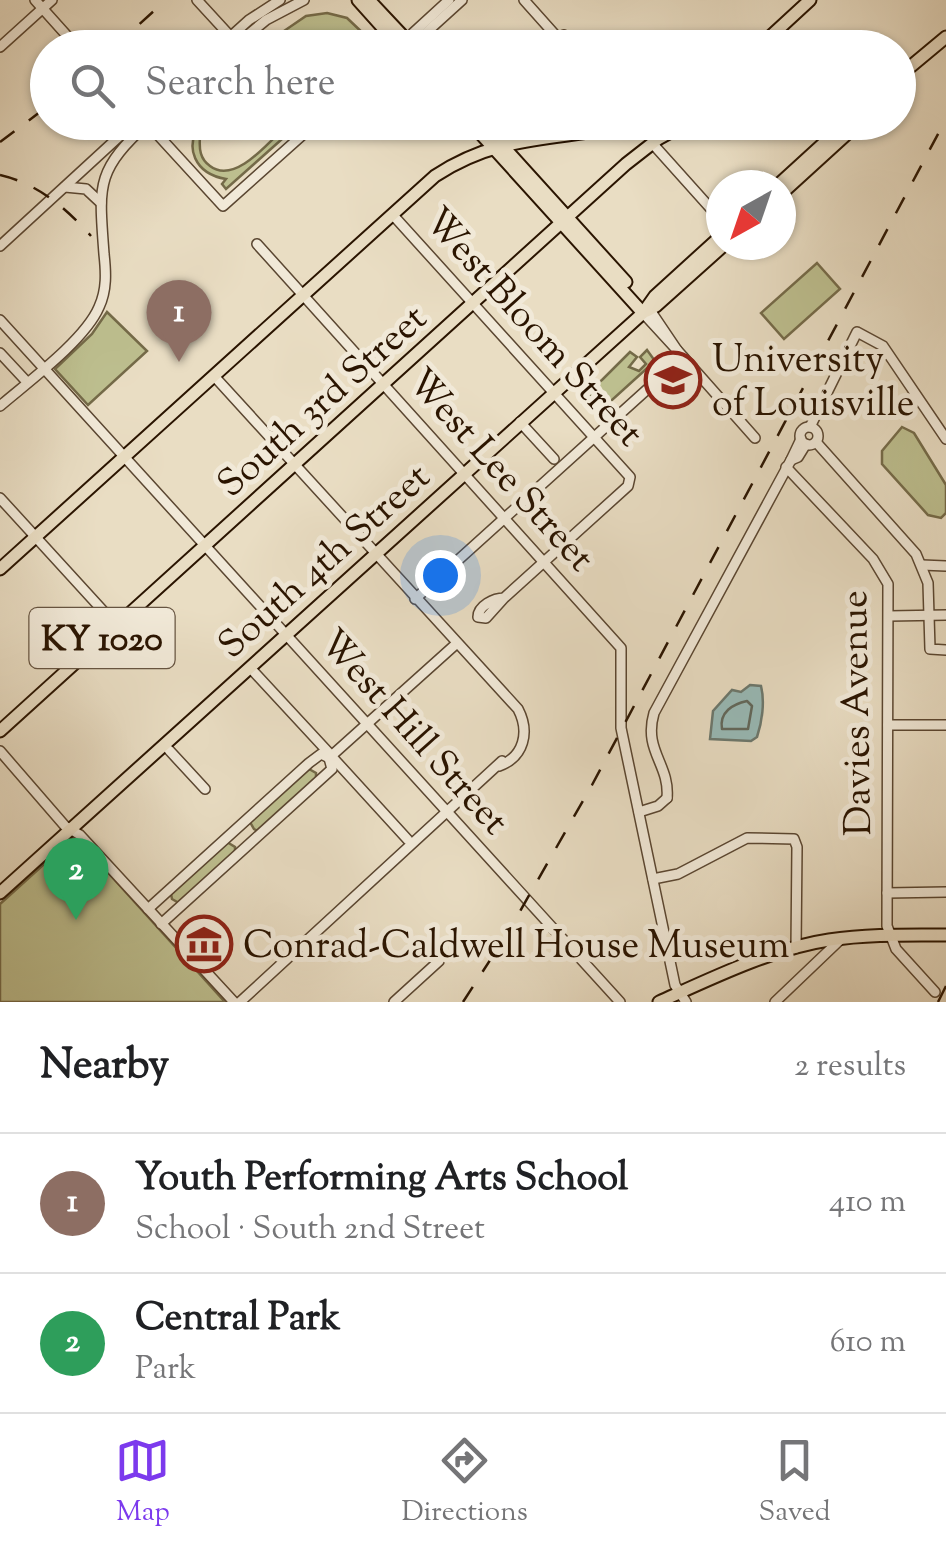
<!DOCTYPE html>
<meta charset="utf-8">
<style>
:root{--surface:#fff;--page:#f2f2f2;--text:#202124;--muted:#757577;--line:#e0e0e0;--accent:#7c3aed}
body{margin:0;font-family:"Sorts Mill Goudy",serif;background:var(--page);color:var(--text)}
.compass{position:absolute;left:706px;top:170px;width:90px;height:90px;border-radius:50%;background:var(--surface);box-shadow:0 2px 8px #0004;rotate:220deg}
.you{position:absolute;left:440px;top:575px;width:35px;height:35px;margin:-25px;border:8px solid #fff;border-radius:50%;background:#1a73e8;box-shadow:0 0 0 15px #1a73e833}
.badge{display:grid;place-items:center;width:65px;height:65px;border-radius:50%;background:var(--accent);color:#fff;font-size:32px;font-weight:700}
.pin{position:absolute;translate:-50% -82px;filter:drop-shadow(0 2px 5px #0008)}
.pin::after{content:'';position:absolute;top:52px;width:35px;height:30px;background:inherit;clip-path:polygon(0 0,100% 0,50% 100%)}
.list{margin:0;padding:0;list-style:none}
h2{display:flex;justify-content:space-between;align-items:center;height:130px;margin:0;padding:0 40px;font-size:42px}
h2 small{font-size:32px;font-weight:400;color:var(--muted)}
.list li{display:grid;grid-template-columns:65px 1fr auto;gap:30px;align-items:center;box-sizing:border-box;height:140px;padding:0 40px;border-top:2px solid var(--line)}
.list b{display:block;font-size:38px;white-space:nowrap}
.list p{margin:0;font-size:32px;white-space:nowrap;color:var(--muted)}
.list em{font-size:32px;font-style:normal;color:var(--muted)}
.icon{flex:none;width:55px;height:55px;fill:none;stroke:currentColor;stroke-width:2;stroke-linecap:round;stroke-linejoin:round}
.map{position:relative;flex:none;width:946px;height:1002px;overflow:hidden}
.search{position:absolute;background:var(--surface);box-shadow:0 2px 8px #0004;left:30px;right:30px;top:30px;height:110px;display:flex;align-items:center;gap:25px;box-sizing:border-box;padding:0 35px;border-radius:55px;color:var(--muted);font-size:38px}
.sheet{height:410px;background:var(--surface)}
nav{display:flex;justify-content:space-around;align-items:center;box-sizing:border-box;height:140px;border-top:2px solid var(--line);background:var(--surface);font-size:28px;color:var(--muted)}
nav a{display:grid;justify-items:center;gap:5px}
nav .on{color:var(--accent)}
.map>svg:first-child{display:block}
.green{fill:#bdbf8f;stroke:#746a48;stroke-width:2.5}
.water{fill:#98bbb8;stroke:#6c786e;stroke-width:2.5}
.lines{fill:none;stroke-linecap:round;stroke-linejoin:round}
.shore{stroke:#61685c;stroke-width:2.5}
.minor-casing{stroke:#5a4631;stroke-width:12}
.major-casing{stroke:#2a1400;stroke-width:15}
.minor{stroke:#f1e9d8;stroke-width:9}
.major{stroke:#e9ddc3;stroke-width:11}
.rail{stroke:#2a1400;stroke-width:2.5;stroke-dasharray:18 18;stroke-linecap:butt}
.labels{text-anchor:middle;stroke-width:10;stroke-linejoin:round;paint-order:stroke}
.shield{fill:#f1e9d8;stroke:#665441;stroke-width:2.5}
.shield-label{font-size:35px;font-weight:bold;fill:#2a1400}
.street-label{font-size:38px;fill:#2a1400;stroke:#f1e9d8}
.poi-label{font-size:38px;fill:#2a1400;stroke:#f1e9d8;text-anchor:start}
</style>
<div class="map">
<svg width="946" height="1002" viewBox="0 0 946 1002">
<rect width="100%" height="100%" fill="#e9ddc3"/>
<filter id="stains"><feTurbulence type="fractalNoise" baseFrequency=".002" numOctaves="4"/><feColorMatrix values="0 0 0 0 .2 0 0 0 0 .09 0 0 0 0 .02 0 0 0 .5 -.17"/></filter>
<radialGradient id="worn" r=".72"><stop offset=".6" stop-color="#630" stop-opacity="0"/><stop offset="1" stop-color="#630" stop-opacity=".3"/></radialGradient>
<!-- green -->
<g class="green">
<path d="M327,13L347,18L367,37L354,47H297L281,33L306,16Z"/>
<path d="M202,122L211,123L200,137C199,149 200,159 210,166C236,186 272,138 289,123H300L226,189L222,184L226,179C196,174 182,148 202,122Z"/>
<path d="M817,263L840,289L784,339L761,313Z"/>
<path d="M107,312L147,351L88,405L55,369L92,334Z"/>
<path d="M647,350L655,361L601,410L586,391L602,380L630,352L637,357L629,367L639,371L646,364L640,357Z"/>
<path d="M902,427L914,433L946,485V513L941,518L928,515L882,464V451Z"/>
<path d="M309,769L316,773V780L258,831L254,829L250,822Z"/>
<path d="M75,836L225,1002H0V904Z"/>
<path d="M227,842L235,847V853L179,903L172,899L171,894Z"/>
</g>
<!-- water -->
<path class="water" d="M750,685L761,686C765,702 762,722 757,737L751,741L710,739L713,711L732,690L741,692Z"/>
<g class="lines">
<!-- shore -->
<path class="shore" d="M747,701L752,706L748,729H722C719,712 733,704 747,701Z"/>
<!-- minor casing -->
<g class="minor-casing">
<g id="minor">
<path d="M35,0L78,48"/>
<path d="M197,0L231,37"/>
<path d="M524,0L557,37"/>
<path d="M414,38L413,33L449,0"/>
<path d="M407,46L414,38L419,39L462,0"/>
<path d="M0,47L52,0"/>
<path d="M218,48L249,20L280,0"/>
<path d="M232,48L266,20L304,0"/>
<path d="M553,48L555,40L564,35L572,39L574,48"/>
<path d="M146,122L223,206L317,122"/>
<path d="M652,143L721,220"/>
<path d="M65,187L86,189L101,203"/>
<path d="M392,214L630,477L628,486L504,598C494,598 478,606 478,617L486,618L504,598"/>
<path d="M257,244L621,648V728L675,985L686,1002"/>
<path d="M0,246L135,122"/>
<path d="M643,313L677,350L650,310"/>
<path d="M0,320L620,1002"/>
<path d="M677,350L755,438"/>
<path d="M0,353L27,382"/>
<path d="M214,376L518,709C530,732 524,757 499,766"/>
<path d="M0,406C28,382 85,340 99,307C107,290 106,272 104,254C99,185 95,171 149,122"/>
<path d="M520,422L554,459"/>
<path d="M810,427L857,332L883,346L946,439"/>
<circle cx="809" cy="436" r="9"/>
<path d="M801,439L791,460L798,457L806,444"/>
<path d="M816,442L916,554L928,583L930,649L946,650"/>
<path d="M786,467L873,559L888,584L887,926L896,949L935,992"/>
<path d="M0,498L116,625"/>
<path d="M922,565L946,566"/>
<path d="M415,599L683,357"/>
<path d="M889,616L946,615"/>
<path d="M254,672L329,753"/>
<path d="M888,725H946"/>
<path d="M169,750L205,789"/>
<path d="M0,751L65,826L80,835L234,1002"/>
<path d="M334,759L408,840"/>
<path d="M667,798C670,764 643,751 654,713L791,460"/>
<path d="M639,812L658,806L667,798"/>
<path d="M653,879L678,874L747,838L794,839L797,847L796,948"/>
<path d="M887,893L946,892"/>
<path d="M148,909L309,763L321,754L329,758L456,644"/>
<path d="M161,924L332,769L329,758"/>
<path d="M240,1002L502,761"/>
<path d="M394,1002L439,961"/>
<path d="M775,1002L841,939"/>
</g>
</g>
<!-- major casing -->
<g class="major-casing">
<g id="major">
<path d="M358,0L401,48"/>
<path d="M369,0L414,48"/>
<path d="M758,48L810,0"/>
<path d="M898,77L946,37"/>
<path d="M470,122L643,313"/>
<path d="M481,122L626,282"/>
<path d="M778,185L847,122"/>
<path d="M781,194L860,122"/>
<path d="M647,311L656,306L724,245"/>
<path d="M0,569L435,176C505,130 565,142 642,122"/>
<path d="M0,731L626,164L658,139L689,122"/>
<path d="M0,893L643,313L655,296L721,236"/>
<path d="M659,1002C710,979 774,948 829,940C867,934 907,935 946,935"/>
</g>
</g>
<!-- minor -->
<use href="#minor" class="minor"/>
<!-- major -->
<use href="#major" class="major"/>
<!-- rail -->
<g class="rail">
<path d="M113,48L166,0"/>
<path d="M0,142L48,106"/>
<path d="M0,175C38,184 65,207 91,236"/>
<path d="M463,1002L507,934L592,785L946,119"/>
<path d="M938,1002L946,986"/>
</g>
</g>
<!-- icons -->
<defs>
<g id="university-ring" transform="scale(2.875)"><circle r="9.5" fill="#f1e9d8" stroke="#8f2418" stroke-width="1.5"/><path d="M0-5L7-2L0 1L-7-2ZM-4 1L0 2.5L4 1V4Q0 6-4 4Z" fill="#8f2418"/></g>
<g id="museum-ring" transform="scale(2.875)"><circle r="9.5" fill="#f1e9d8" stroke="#8f2418" stroke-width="1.5"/><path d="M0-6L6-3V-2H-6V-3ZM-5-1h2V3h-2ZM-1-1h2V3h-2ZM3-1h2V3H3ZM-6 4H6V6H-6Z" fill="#8f2418"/></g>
</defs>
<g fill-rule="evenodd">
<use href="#university-ring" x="673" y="380"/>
<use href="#museum-ring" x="204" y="944"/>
</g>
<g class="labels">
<!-- shield labels -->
<rect class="shield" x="29.5" y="608" width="145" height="60" rx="8"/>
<g class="shield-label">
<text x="102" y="650">KY 1020</text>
</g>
<!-- street labels -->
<g class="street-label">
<text transform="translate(535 326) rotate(48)" y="13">West Bloom Street</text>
<text transform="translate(321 400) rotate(-42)" y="13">South 3rd Street</text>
<text transform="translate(502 469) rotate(48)" y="13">West Lee Street</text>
<text transform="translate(323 560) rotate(-42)" y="13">South 4th Street</text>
<text transform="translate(855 713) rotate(-91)" y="13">Davies Avenue</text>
<text transform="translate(415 731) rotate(48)" y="13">West Hill Street</text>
</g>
<!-- poi labels -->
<g class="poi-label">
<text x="712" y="371">University<tspan x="712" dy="44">of Louisville</tspan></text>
<text x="243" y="957">Conrad-Caldwell House Museum</text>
</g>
</g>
<rect width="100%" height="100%" filter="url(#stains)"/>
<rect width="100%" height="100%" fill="url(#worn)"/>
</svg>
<svg class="compass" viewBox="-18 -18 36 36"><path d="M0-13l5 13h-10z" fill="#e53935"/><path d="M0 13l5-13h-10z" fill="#757577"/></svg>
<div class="you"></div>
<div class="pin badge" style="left:179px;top:362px;background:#8d6e63">1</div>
<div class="pin badge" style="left:76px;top:920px;background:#2e9e5b">2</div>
<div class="search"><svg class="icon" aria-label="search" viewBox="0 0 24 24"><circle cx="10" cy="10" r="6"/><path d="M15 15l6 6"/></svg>Search here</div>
</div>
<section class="sheet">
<h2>Nearby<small>2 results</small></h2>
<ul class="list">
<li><span class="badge" style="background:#8d6e63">1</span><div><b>Youth Performing Arts School</b><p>School · South 2nd Street</p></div><em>410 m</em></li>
<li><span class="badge" style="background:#2e9e5b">2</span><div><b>Central Park</b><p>Park</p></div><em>610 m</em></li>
</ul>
</section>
<nav>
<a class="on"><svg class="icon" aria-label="map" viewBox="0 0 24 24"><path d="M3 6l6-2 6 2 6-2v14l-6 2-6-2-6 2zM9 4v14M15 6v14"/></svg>Map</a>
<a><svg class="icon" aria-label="directions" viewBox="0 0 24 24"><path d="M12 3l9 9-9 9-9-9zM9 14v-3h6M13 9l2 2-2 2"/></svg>Directions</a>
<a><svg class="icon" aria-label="saved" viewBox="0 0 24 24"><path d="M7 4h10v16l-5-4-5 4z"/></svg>Saved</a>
</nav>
